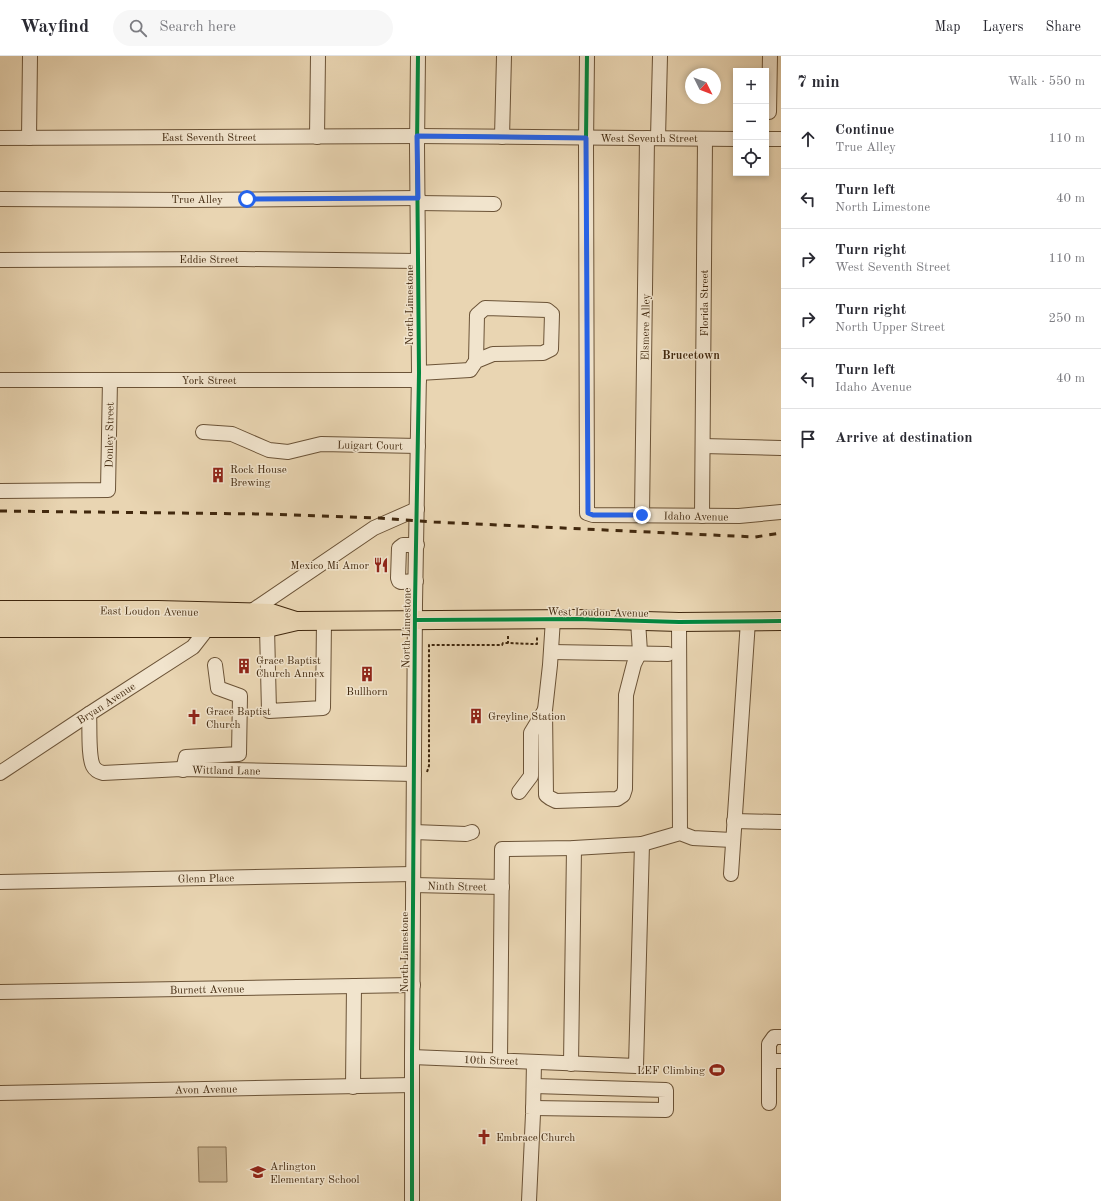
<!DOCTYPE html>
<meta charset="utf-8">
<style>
:root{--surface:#fff;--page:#f7f7f7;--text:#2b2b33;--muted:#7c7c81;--line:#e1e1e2}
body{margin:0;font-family:"Old Standard TT",serif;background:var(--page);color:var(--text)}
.controls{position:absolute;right:12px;top:12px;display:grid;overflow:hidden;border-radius:0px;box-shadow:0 2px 6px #0003}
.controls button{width:36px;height:36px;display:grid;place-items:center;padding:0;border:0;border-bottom:1px solid var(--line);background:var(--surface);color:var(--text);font:20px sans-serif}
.compass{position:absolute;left:685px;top:12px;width:36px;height:36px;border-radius:50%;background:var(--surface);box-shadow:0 2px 6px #0003;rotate:132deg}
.stop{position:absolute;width:12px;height:12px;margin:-9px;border:3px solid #2563eb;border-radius:50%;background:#fff}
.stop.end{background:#2563eb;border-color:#fff;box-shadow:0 1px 4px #0008}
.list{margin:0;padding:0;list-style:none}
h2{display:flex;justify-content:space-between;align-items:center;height:52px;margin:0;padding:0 16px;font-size:17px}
h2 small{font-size:13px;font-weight:400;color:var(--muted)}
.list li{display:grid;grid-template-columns:26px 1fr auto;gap:12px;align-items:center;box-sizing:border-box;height:60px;padding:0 16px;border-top:1px solid var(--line)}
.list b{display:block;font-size:15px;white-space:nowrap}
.list p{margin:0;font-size:13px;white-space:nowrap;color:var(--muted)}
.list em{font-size:13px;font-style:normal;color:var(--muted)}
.icon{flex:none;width:22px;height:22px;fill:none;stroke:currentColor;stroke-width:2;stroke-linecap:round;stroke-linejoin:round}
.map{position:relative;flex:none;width:781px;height:1145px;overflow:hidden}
header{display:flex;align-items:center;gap:24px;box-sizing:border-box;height:56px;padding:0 20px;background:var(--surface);border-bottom:1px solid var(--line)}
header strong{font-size:19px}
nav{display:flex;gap:22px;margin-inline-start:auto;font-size:14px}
.search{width:280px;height:36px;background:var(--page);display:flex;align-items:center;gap:10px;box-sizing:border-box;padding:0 14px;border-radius:22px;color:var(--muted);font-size:15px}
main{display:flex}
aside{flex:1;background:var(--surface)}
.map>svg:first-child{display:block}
.green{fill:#ccb896;stroke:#867052}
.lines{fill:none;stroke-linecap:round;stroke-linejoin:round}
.minor-casing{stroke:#6b5337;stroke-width:16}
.major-casing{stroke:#41280e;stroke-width:20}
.path{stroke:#41280e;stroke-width:2;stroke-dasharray:3 2;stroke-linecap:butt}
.minor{stroke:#f1e4cd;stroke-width:14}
.major{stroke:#e9d5b2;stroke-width:18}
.rail{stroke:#41280e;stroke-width:3;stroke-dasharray:7 7;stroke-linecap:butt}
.cycleway-casing{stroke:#f1e4cd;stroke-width:6}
.cycleway{stroke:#00873e;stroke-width:4}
.route{stroke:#2563eb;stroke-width:5}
.labels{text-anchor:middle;stroke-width:3;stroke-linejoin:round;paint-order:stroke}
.street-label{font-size:11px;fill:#41280e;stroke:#f1e4cd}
.poi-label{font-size:11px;fill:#41280e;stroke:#f1e4cd;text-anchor:start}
.neighbourhood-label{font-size:12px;font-weight:bold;fill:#41280e;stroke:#f1e4cd}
</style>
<header>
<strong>Wayfind</strong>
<div class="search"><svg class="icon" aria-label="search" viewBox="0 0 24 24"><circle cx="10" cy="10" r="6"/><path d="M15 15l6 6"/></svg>Search here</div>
<nav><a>Map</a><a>Layers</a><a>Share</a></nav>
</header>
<main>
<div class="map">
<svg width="781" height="1145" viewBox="0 0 781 1145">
<rect width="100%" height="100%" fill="#e9d5b2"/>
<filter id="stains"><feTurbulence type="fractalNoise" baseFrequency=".005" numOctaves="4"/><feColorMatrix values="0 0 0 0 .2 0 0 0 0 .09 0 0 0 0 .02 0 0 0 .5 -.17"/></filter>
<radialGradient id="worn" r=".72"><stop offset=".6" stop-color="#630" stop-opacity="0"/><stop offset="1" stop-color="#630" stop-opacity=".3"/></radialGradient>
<!-- green -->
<path class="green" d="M198,1091H226L227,1126H199Z"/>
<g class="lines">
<!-- minor casing -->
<g class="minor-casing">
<g id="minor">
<path d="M587,0L586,89L587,457L593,459L739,460L781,456"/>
<path d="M769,56L770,0"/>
<path d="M317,81L318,0"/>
<path d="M502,81L504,0"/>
<path d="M0,82L417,80L736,83"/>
<path d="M29,82L30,0"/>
<path d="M658,82L660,0"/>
<path d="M766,83H781"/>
<path d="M0,143L187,144L418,142"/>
<path d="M418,147L494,148"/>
<path d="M0,204L244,203L418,205"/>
<path d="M419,317L470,314L476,305L493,298L543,297L551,293L552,258L547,254L485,252L477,259L476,305"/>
<path d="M0,324H419"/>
<path d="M203,376L232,378L269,394L288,396L321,388L418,390"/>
<path d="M703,390L781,392"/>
<path d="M0,435L108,434L110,324"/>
<path d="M642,459L647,82"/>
<path d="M702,460L705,83"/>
<path d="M416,525L401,526L399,525L398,522L399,492L403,489H417"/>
<path d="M249,557L374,472L417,453"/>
<path d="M553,563L550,609L545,654L546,739L550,742L556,745L617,743L623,739L625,733L626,639L634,608L640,596L638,565"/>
<path d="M679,566L680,777"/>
<path d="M267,572L269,655L323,652L324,565"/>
<path d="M551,596L668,598"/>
<path d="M89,658C90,670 88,700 93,710C95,714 99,716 103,717L181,713L414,718"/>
<path d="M183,714L186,701L239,698L240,640L218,632L215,609"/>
<path d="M0,717L89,658L193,591L207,573"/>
<path d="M519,736L531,720V677L545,654"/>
<path d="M734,765L781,766"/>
<path d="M414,776L466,778L472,776"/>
<path d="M642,788L680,777L693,782L732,784"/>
<path d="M731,818L748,565"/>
<path d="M0,826L413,818"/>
<path d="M413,829L502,831"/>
<path d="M0,936L413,929"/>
<path d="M412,1001L636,1010L642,788L574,792L502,793L500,1004"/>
<path d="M769,1005H781"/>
<path d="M571,1008L574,792"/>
<path d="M353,1031L354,930"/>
<path d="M0,1037L412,1029"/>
<path d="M769,1047V988L774,981H781"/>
<path d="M533,1052L666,1054V1034L534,1030"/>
<path d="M412,1145V1001L415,548L419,317L417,90L418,0"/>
<path d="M529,1145L533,1058L534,1006"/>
</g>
</g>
<!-- major casing -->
<g class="major-casing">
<g id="major">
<path d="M0,554H158L271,557L296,565"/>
<path d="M0,572H267L297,565L577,563L679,566L781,565"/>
</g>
</g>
<!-- path -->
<g class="path">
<path d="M508,580V587"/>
<path d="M427,716L429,710V589H502L503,587C515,587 526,588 537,588V580"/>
</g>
<!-- minor -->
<use href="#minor" class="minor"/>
<!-- major -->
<use href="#major" class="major"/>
<!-- rail -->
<path class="rail" d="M0,455L263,458L379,462L434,466L755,481L781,477"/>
<!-- cycleway casing -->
<g class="cycleway-casing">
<g id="cycleway">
<path d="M417,80L586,82L587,0"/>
<path d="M415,564L577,563L679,566L781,565"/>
<path d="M412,1145V1001L415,548L419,317L417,90L418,0"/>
</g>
</g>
<!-- cycleway -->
<use href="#cycleway" class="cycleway"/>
</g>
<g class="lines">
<!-- route -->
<path class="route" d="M247,143L418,142L417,80L586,82L588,457L593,459H642"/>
</g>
<!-- icons -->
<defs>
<g id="building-bare" transform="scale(1.2)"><path d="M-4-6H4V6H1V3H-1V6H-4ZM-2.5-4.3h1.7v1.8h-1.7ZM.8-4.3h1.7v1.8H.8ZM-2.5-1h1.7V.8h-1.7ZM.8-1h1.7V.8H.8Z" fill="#8f2418" stroke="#f1e4cd" stroke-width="2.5" paint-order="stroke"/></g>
<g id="restaurant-bare" transform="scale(1.2)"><path d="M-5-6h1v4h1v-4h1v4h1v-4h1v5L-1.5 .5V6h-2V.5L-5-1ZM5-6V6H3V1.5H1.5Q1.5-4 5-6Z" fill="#8f2418" stroke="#f1e4cd" stroke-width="2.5" paint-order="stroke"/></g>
<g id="church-bare" transform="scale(1.2)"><path d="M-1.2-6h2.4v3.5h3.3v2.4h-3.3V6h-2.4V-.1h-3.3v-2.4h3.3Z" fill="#8f2418" stroke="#f1e4cd" stroke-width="2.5" paint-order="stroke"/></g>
<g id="stadium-bare" transform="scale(1.2)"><path d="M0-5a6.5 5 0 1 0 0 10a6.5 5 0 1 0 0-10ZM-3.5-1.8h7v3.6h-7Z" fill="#8f2418" stroke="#f1e4cd" stroke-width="2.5" paint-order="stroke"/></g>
<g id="school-bare" transform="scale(1.2)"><path d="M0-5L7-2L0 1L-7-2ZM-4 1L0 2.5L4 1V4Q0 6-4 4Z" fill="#8f2418" stroke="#f1e4cd" stroke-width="2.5" paint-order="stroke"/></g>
</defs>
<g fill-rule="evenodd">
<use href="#building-bare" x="218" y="419"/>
<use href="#restaurant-bare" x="381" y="509"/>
<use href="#building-bare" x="244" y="610"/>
<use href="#building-bare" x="367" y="618"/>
<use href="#building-bare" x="476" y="660"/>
<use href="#church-bare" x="194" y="661"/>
<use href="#stadium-bare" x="717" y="1014"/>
<use href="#church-bare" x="484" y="1081"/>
<use href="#school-bare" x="258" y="1116"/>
</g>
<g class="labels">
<!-- street labels -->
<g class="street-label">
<text x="209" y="85">East Seventh Street</text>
<text x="649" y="86">West Seventh Street</text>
<text x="197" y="147">True Alley</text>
<text x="209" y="207">Eddie Street</text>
<text transform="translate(704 247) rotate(-90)" y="4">Florida Street</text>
<text transform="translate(409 249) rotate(-90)" y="4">North Limestone</text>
<text transform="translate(645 271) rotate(-89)" y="4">Elsmere Alley</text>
<text x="209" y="328">York Street</text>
<text transform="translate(109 379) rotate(-89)" y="4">Donley Street</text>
<text transform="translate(370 389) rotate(1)" y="4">Luigart Court</text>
<text transform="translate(696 460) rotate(1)" y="4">Idaho Avenue</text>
<text transform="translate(149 555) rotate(1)" y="4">East Loudon Avenue</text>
<text transform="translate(598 556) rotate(1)" y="4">West Loudon Avenue</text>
<text transform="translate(406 572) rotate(-89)" y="4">North Limestone</text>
<text transform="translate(106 647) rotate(-33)" y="4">Bryan Avenue</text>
<text transform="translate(226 714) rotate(1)" y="4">Wittland Lane</text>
<text transform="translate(206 822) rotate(-1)" y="4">Glenn Place</text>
<text transform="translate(457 830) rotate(1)" y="4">Ninth Street</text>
<text transform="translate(404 896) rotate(-90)" y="4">North Limestone</text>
<text transform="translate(207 933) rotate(-1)" y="4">Burnett Avenue</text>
<text transform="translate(491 1004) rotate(2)" y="4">10th Street</text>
<text transform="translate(206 1033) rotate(-1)" y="4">Avon Avenue</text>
</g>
<!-- poi labels -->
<g class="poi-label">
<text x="230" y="417">Rock House<tspan x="230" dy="13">Brewing</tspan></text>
<text x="369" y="513" text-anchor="end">Mexico Mi Amor</text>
<text x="256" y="608">Grace Baptist<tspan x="256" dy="13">Church Annex</tspan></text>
<text x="367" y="639" text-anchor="middle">Bullhorn</text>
<text x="206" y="659">Grace Baptist<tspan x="206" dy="13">Church</tspan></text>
<text x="488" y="664">Greyline Station</text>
<text x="705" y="1018" text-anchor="end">LEF Climbing</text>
<text x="496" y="1085">Embrace Church</text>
<text x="270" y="1114">Arlington<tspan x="270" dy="13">Elementary School</tspan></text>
</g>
<!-- neighbourhood labels -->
<g class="neighbourhood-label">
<text x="691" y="303">Brucetown</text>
</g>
</g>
<rect width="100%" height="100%" filter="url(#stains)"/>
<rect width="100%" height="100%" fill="url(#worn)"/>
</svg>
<div class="controls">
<button>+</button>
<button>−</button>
<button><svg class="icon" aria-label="locate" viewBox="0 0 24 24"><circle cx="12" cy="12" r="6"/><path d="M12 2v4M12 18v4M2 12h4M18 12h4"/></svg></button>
</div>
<svg class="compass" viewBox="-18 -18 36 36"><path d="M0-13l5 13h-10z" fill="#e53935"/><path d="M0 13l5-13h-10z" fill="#7c7c81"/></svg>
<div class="stop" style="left:247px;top:143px"></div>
<div class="stop end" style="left:642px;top:459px"></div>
</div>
<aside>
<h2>7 min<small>Walk · 550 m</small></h2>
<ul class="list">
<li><svg class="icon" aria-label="ahead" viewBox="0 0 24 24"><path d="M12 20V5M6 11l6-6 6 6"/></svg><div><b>Continue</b><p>True Alley</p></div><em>110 m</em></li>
<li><svg class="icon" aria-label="left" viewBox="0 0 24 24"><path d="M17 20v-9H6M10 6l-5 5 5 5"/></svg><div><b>Turn left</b><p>North Limestone</p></div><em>40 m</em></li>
<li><svg class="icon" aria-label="right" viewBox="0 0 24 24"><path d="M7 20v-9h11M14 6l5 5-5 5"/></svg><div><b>Turn right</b><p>West Seventh Street</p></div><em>110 m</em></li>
<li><svg class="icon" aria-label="right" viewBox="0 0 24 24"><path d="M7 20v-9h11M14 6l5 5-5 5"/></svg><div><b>Turn right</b><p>North Upper Street</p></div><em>250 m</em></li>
<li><svg class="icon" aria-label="left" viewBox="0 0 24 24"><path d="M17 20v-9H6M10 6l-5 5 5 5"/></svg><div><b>Turn left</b><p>Idaho Avenue</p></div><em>40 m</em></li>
<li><svg class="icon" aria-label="arrive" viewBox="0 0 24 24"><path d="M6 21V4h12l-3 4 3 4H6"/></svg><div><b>Arrive at destination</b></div></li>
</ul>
</aside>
</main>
